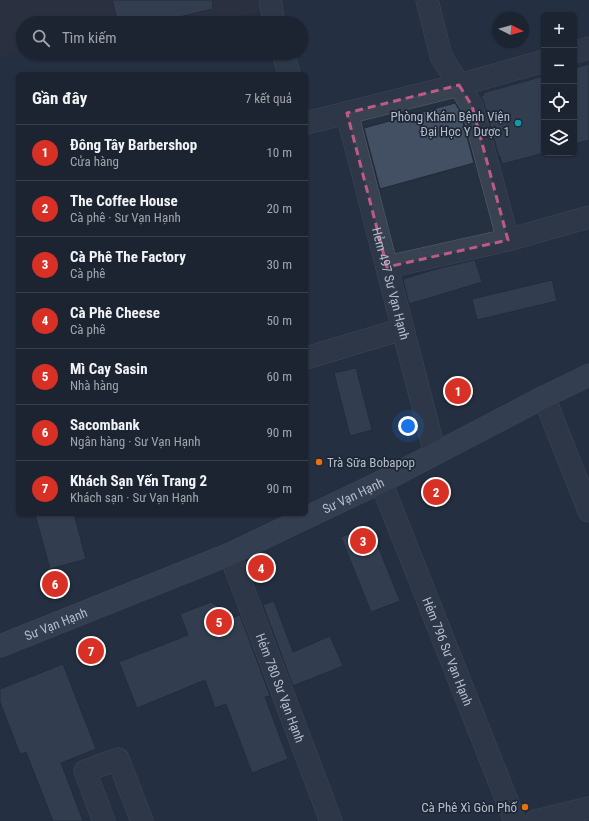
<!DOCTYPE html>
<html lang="vi">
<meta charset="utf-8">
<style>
:root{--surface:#1c2431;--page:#29303d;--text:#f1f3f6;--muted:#a0a4ab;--line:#3a414d;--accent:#d93025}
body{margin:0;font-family:"Roboto Condensed",sans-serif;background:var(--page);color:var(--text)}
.controls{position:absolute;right:12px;top:12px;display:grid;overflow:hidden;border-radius:6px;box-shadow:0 1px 3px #0004}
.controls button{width:36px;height:36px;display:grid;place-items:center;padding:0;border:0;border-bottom:1px solid var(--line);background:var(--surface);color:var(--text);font:20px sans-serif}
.compass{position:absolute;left:493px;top:12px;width:36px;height:36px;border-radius:50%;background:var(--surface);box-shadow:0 1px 3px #0004;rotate:96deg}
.you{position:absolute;left:408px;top:426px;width:14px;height:14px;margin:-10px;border:3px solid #fff;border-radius:50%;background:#1a73e8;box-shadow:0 0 0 6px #1a73e833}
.badge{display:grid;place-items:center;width:26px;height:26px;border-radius:50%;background:var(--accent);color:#fff;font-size:13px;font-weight:700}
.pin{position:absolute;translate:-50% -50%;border:2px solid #fff;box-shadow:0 1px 4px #0006}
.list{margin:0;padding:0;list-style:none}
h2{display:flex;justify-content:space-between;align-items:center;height:52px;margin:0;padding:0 16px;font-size:17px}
h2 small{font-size:13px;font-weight:400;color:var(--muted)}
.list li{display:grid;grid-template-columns:26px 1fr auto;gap:12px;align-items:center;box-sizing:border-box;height:56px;padding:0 16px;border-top:1px solid var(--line)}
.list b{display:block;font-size:15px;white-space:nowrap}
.list p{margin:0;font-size:13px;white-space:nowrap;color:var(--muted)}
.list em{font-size:13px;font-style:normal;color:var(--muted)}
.icon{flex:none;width:22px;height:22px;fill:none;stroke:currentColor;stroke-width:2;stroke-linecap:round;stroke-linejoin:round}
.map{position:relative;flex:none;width:589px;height:821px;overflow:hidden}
.search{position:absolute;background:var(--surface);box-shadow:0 1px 3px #0004;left:16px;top:16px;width:292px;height:44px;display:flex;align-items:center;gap:10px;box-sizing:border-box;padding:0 14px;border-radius:22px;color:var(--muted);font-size:15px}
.panel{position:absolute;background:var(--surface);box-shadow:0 1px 3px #0004;left:16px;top:72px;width:292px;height:444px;border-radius:6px}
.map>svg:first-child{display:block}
.medical{fill:#343141}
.building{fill:#435063;stroke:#202938}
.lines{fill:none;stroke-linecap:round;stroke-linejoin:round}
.street-casing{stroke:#57606e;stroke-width:23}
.secondary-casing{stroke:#57606e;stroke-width:23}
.street{stroke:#394251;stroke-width:22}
.secondary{stroke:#475164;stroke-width:22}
.marked{fill:none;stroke:#bd5a88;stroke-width:3;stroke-dasharray:8 5;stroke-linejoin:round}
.culture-dot{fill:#0f9aa8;stroke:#1e2736;stroke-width:1.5}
.food-dot{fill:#e8710a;stroke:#1e2736;stroke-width:1.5}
.labels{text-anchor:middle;stroke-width:3.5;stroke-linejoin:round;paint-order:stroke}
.poi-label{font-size:13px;fill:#b5bdcb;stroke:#1e2736;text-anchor:end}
.street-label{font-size:13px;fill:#b5bdcb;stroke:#1e2736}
</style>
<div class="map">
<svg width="589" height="821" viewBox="0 0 589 821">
<rect width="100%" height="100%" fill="#253041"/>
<!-- medical -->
<path class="medical" d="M0,0H257L259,11L212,23H23V50L0,56Z"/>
<!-- building -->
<g class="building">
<path d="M112,0H212L213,9L153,23H118Z"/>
<path d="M589,64V140L574,144V68Z"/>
<path d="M544,76V153L502,164L500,156L499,157L484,103L481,96L484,95L483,93Z"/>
<path d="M455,103L460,111L474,163L380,189L364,128Z"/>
<path d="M475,260L482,282L409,304L403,279L440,268Z"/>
<path d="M552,280L557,301L477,320L472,299Z"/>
<path d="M356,368L372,430L350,436L334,373Z"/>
<path d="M35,514H74L86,559L50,569Z"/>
<path d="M370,526L400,601L371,612L341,537Z"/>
<path d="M274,601L293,652L330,636L343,666L293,686L263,605Z"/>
<path d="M211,602L234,617L240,615L270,696L265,697L288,759L252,773L226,704L215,708L205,680L137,708L119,662L188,635L180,614Z"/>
<path d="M63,664L96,749L61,763L83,821H53L26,752L20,754L0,702V689Z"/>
</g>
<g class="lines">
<!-- street casing -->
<g class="street-casing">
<g id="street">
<path d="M270,0L274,23"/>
<path d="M574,52L589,48"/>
<path d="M283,53L289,74"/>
<path id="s1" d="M347,113L435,453"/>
<path d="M306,123L459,85L544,61"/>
<path d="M508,240L589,217"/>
<path d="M387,267L508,240L472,106L441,56L427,0"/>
<path d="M306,358L403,329"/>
<path d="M544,397L589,511"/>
<path id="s2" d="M381,482L515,821"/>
<path id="s3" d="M230,554L331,821"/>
<path d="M104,821L85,771L118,759L142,821"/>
<path d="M536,821L589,808"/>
</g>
</g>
<!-- secondary casing -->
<g class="secondary-casing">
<g id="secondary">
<path id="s4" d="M0,646L230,554L381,482L544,397L589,375"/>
</g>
</g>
<!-- street -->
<use href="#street" class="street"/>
<!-- secondary -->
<use href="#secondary" class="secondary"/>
</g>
<!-- marked area -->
<path d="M0 0H589V821H0ZM459,85L472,106L508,240L387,267L347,113Z" fill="#253041" fill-opacity=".55" fill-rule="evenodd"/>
<path class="marked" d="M459,85L472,106L508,240L387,267L347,113Z"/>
<!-- markers -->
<circle class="culture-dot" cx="518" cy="123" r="4"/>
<g class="food-dot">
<circle cx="319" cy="462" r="4"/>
<circle cx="525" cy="807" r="4"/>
</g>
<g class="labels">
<!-- poi labels -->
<g class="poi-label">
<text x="510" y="121">Phòng Khám Bệnh Viện<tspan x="510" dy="15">Đại Học Y Dược 1</tspan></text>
<text x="327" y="467" text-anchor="start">Trà Sữa Bobapop</text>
<text x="517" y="812">Cà Phê Xì Gòn Phố</text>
</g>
<!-- street labels -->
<g class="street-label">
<text dy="5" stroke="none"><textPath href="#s1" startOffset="176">Hẻm 497 Sư Vạn Hạnh</textPath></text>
<text dy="5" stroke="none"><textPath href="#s4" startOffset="384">Sư Vạn Hạnh</textPath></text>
<text dy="5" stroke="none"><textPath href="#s4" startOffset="60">Sư Vạn Hạnh</textPath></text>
<text dy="5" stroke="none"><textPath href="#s2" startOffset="182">Hẻm 796 Sư Vạn Hạnh</textPath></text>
<text dy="5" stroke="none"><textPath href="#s3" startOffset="143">Hẻm 780 Sư Vạn Hạnh</textPath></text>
</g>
</g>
</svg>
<div class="controls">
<button>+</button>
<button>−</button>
<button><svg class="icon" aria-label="locate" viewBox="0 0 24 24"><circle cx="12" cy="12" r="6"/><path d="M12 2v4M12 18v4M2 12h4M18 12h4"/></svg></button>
<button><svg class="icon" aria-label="layers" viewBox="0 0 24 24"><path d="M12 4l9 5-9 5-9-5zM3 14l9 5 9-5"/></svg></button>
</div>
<svg class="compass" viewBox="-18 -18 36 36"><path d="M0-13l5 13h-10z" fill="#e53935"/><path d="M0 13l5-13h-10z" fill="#a0a4ab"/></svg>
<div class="you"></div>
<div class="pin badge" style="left:458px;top:391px">1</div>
<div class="pin badge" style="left:436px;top:492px">2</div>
<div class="pin badge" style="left:363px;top:541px">3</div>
<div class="pin badge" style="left:261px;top:568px">4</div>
<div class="pin badge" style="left:219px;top:622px">5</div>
<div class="pin badge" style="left:55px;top:584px">6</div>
<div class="pin badge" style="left:91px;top:651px">7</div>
<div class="search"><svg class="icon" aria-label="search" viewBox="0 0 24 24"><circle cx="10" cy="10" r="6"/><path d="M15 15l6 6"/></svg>Tìm kiếm</div>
<section class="panel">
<h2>Gần đây<small>7 kết quả</small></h2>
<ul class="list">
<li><span class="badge">1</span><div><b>Đông Tây Barbershop</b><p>Cửa hàng</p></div><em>10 m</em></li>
<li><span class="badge">2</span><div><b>The Coffee House</b><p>Cà phê · Sư Vạn Hạnh</p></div><em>20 m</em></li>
<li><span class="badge">3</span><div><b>Cà Phê The Factory</b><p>Cà phê</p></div><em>30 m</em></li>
<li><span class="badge">4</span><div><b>Cà Phê Cheese</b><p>Cà phê</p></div><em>50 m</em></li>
<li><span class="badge">5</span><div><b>Mì Cay Sasin</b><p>Nhà hàng</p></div><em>60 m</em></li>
<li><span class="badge">6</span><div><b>Sacombank</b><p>Ngân hàng · Sư Vạn Hạnh</p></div><em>90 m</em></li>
<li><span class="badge">7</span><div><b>Khách Sạn Yến Trang 2</b><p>Khách sạn · Sư Vạn Hạnh</p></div><em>90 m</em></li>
</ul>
</section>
</div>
